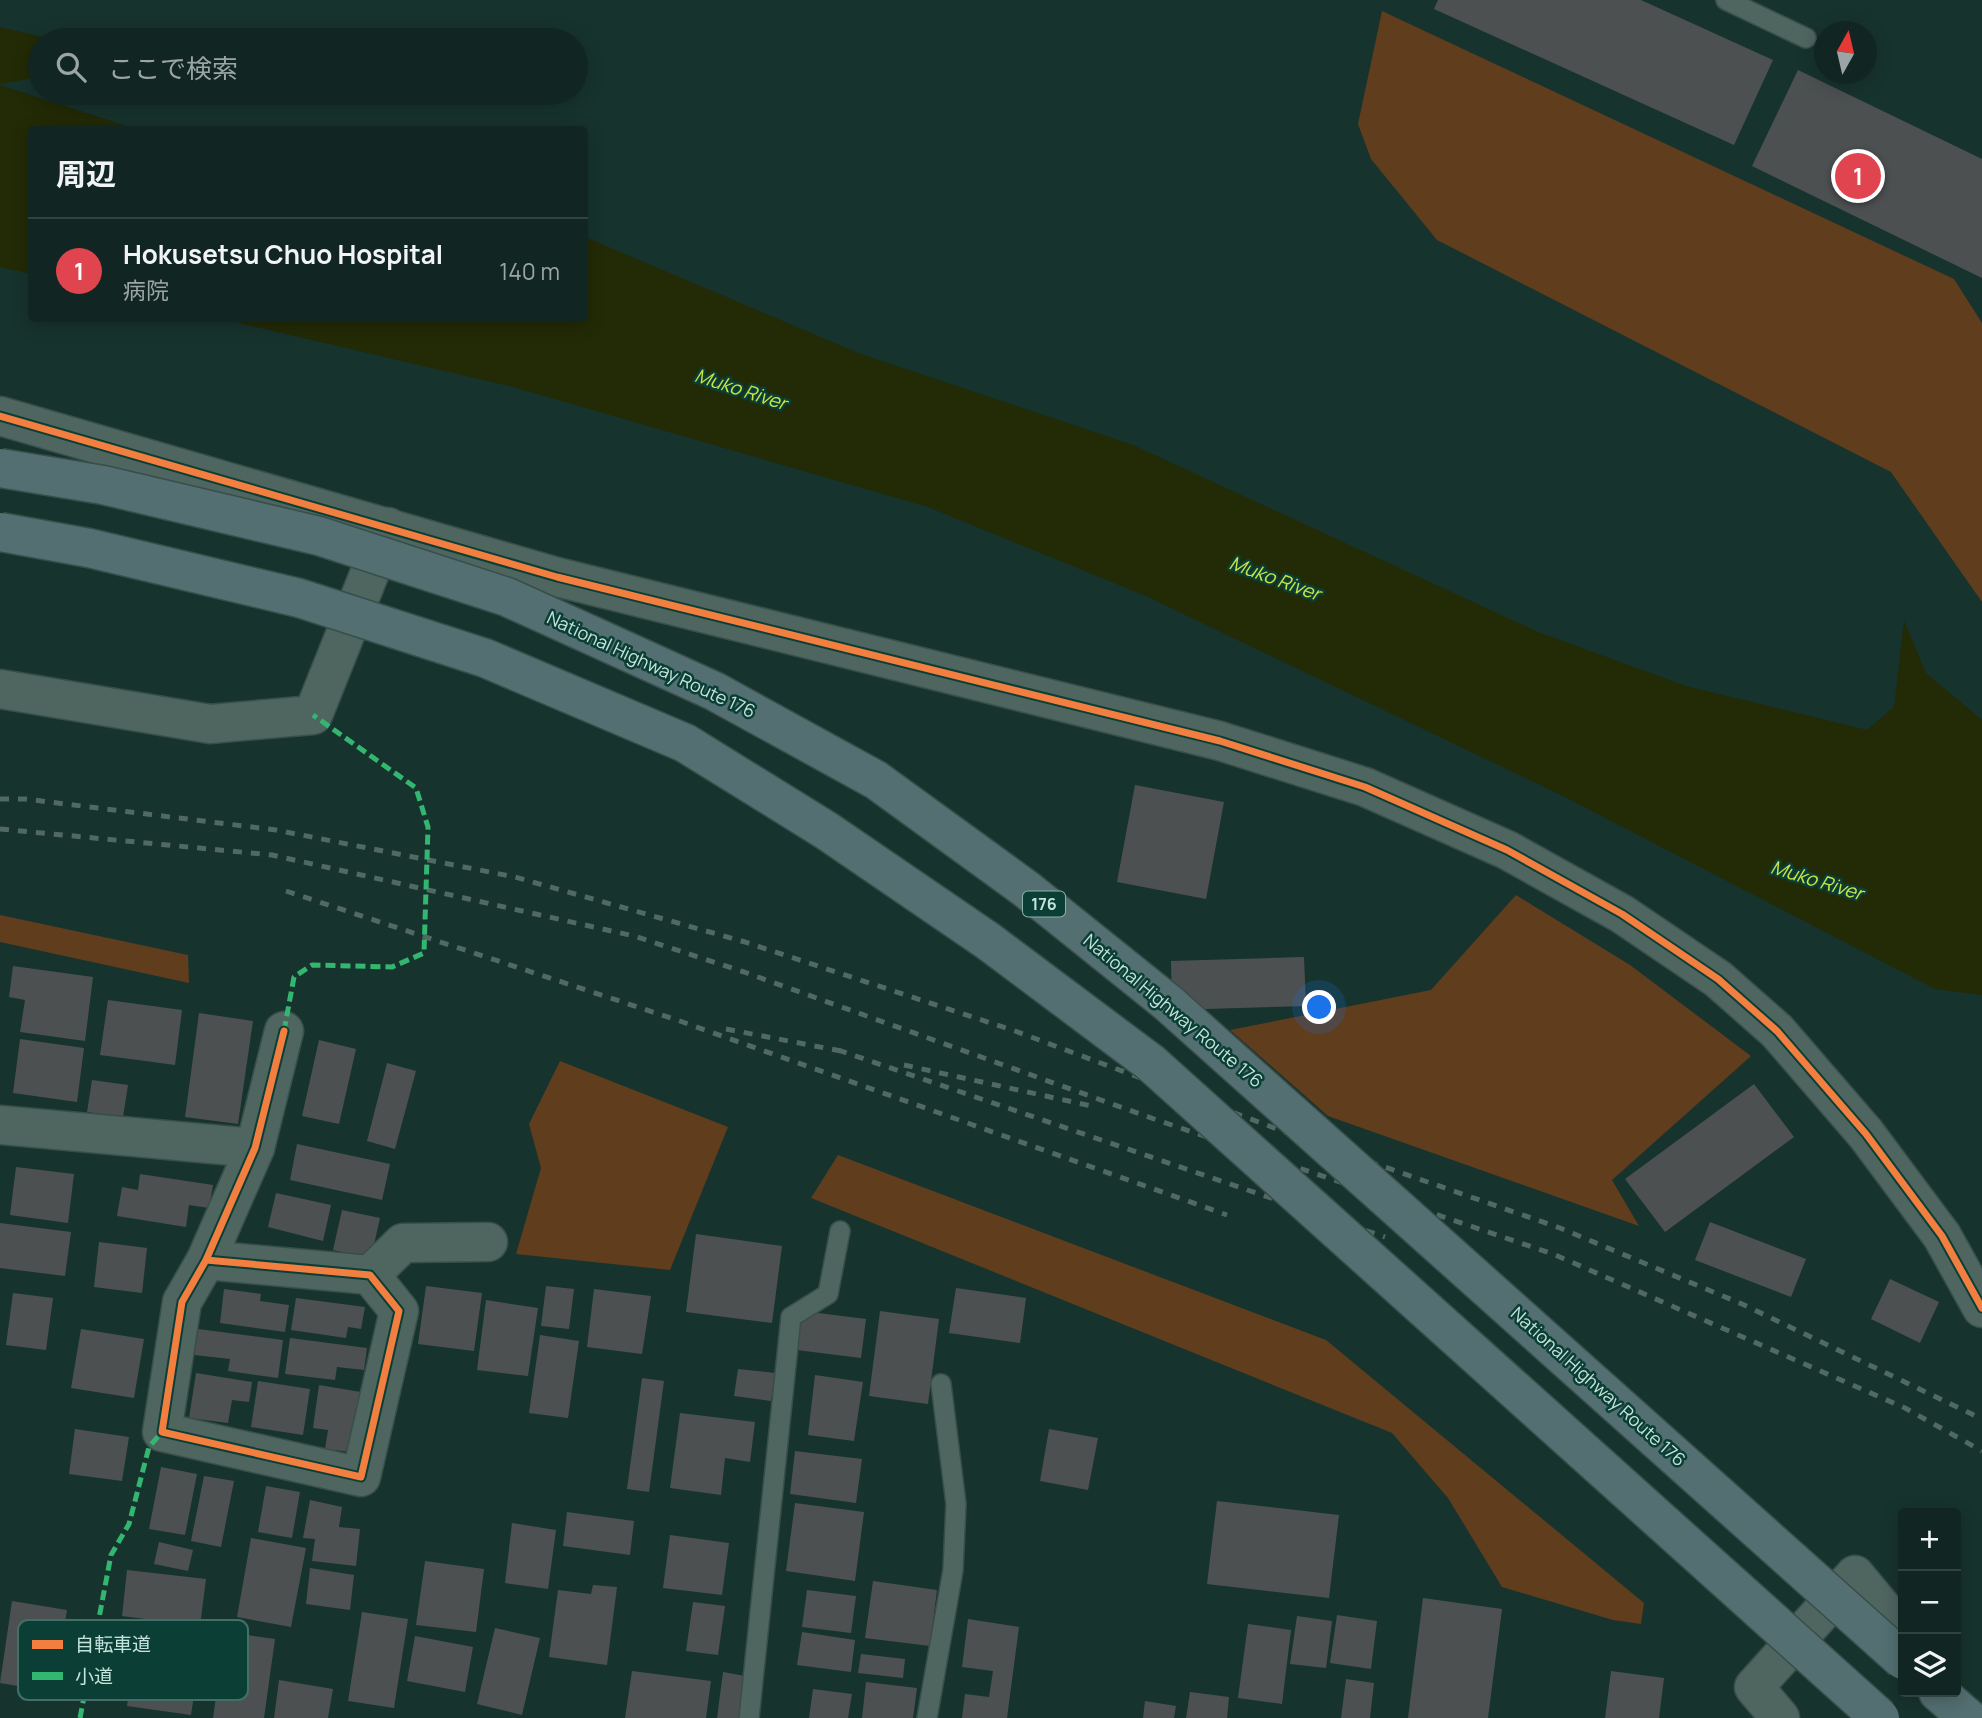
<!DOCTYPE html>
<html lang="ja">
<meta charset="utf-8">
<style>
:root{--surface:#112622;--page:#1a2e2a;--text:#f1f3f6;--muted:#9ca5a5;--line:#304340;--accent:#0b8043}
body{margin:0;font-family:Manrope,"Noto Sans JP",sans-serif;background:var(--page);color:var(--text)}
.controls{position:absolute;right:21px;bottom:21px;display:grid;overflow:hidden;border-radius:7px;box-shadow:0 4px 18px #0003}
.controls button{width:63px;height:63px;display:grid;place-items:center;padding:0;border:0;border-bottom:2px solid var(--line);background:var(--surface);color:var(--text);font:35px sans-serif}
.compass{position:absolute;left:1814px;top:21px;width:63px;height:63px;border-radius:50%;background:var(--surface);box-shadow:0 4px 18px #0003;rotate:8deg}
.you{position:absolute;left:1320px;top:1008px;width:24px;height:24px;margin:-18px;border:5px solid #fff;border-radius:50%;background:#1a73e8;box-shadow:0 0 0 10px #1a73e833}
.badge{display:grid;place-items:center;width:46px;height:46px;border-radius:50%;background:var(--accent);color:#fff;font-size:23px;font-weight:700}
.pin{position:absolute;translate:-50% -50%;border:4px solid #fff;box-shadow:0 2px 7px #0006}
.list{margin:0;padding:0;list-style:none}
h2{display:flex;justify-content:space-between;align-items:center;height:91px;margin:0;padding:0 28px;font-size:30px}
h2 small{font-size:23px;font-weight:400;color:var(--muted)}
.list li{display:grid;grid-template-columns:46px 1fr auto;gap:21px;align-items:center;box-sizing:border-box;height:105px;padding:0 28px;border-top:2px solid var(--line)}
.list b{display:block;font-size:26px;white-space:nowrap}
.list p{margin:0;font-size:23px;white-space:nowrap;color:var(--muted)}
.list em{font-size:23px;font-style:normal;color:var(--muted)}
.icon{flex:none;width:38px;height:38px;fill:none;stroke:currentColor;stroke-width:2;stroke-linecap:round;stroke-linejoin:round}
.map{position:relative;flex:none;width:1982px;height:1718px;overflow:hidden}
.search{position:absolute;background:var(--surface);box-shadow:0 4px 18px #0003;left:28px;top:28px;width:560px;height:77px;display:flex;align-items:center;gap:18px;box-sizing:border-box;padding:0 24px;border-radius:38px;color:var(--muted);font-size:26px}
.panel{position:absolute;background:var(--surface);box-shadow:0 4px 18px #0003;left:28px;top:126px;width:560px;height:196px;border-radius:7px}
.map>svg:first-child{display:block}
.green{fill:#603d1d}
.water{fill:#222a06}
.building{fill:#4d5051}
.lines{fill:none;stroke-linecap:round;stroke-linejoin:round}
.lane-casing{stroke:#384e4a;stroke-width:22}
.street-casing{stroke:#384e4a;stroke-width:41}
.secondary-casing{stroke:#384e4a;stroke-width:41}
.highway-casing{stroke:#384e4a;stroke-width:41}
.lane{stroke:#4e6560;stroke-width:19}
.street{stroke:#4e6560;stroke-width:38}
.secondary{stroke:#4e6560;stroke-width:38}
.highway{stroke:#536f71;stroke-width:38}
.rail{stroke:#526864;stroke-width:5;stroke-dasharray:9 9;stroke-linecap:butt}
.highway-bridge-casing{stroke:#384e4a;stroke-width:41;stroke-linecap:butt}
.highway-bridge{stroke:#536f71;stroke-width:38}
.quiet{stroke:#33b770;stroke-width:5;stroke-dasharray:10 5;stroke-linecap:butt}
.cycleway-casing{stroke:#0b3f36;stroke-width:11}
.cycleway{stroke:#f27e40;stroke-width:7}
.labels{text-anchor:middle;stroke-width:5;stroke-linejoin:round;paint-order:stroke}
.shield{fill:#0b3f36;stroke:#8cb2aa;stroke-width:2}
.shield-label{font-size:16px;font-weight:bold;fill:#c4e3db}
.street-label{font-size:18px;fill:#c4e3db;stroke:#0b3f36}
.water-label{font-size:19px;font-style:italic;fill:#cbe444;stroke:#0b3f36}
.key{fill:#0b3f36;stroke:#427068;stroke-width:2}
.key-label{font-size:19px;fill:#c4e3db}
</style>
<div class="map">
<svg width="1982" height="1718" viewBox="0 0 1982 1718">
<rect width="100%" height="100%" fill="#17332e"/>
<!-- green -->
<g class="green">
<path d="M1382,11L1954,279L1982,323V602L1891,472L1437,240L1371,159L1358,124Z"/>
<path d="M1516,895L1630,965L1751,1056L1612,1180L1639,1226L1328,1116L1230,1030L1431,990Z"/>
<path d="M0,915L188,955L189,983L0,942Z"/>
<path d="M560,1061L728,1127L670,1270L516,1254L541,1168L529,1124Z"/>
<path d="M838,1155L1326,1340L1644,1603L1641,1624L1613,1620L1502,1587L1448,1498L1392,1433L811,1198Z"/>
</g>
<!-- water -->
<g class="water">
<path d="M0,27L55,40H40V77L0,84Z"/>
<path d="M0,85L136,129L32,130L31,274L0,267Z"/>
<path d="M585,237L858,353L1133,445L1538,632L1686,686L1867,730L1894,707L1904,621L1926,673L1982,720V995L1935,989L1561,795L1146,596L928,507L513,387L222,319L584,318Z"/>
</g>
<!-- building -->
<g class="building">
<path d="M1438,0H1641L1773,60L1734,145L1434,9Z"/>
<path d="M1798,70L1982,159V278L1752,166Z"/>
<path d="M1135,785L1224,802L1206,899L1117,882Z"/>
<path d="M1304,957L1306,1006L1172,1010L1171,961Z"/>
<path d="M13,966L93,977L85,1041L20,1032L25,1000L9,997Z"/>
<path d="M108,1000L182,1010L175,1065L100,1055Z"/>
<path d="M199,1013L253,1021L238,1124L185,1117Z"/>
<path d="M20,1039L84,1048L77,1102L13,1093Z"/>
<path d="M319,1040L356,1049L339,1124L302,1116Z"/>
<path d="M387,1063L416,1071L395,1149L367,1141Z"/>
<path d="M92,1080L128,1085L123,1117L87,1112Z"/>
<path d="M1754,1084L1794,1137L1665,1232L1625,1179Z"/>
<path d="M297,1144L390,1164L382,1200L290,1180Z"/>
<path d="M16,1167L74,1174L68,1223L10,1215Z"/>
<path d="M140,1174L213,1185L209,1208L189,1205L186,1227L117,1216L122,1187L138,1190Z"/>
<path d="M276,1193L331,1205L323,1241L268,1227Z"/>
<path d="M342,1210L380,1218L371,1258L333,1250Z"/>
<path d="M1710,1222L1806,1259L1791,1297L1695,1260Z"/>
<path d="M0,1223L71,1232L65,1276L0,1268Z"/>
<path d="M696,1234L782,1246L772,1323L686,1312Z"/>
<path d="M99,1242L147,1248L142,1293L94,1287Z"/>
<path d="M1890,1279L1939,1302L1920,1343L1871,1319Z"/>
<path d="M426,1286L482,1293L474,1351L418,1344Z"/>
<path d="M546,1286L574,1289L569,1329L541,1326Z"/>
<path d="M956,1288L1026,1298L1020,1343L949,1333Z"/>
<path d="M224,1289L261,1294L260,1301L289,1305L285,1332L220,1323Z"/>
<path d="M594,1289L651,1296L642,1354L587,1347Z"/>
<path d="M13,1293L53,1298L46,1350L6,1345Z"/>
<path d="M296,1298L365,1307L361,1329L348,1327L346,1338L291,1330Z"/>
<path d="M486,1300L538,1308L528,1376L477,1370Z"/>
<path d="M802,1311L866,1319L861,1358L797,1350Z"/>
<path d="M880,1311L939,1319L928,1404L869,1396Z"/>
<path d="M81,1329L144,1339L134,1398L71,1388Z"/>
<path d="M198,1329L283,1340L278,1378L228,1371L230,1359L194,1355Z"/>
<path d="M540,1335L579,1341L568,1418L529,1413Z"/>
<path d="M290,1338L367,1348L364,1370L337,1367L335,1380L285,1374Z"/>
<path d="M738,1369L775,1373L771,1401L734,1396Z"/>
<path d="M196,1373L252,1382L249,1402L232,1400L228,1423L189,1418Z"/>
<path d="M815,1375L863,1382L854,1441L808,1435Z"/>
<path d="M642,1378L664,1381L649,1492L627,1489Z"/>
<path d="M258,1381L310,1389L303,1435L251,1427Z"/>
<path d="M319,1385L361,1392L352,1452L325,1449L328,1430L313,1428Z"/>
<path d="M680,1413L755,1422L750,1462L725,1458L721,1495L670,1488Z"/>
<path d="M75,1429L129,1437L122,1481L69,1474Z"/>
<path d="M1049,1429L1098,1438L1088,1490L1040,1481Z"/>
<path d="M795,1451L862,1459L856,1503L790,1494Z"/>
<path d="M161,1467L197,1474L185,1535L149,1529Z"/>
<path d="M204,1476L234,1481L221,1547L191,1541Z"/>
<path d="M266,1486L300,1492L292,1538L258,1532Z"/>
<path d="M310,1500L342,1507L339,1527L360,1529L356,1566L312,1561L315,1539L303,1538Z"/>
<path d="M1217,1501L1339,1515L1329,1598L1207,1584Z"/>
<path d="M795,1503L864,1512L855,1581L786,1571Z"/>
<path d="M567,1512L634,1521L630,1555L563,1546Z"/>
<path d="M512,1523L556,1530L548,1589L505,1583Z"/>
<path d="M670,1535L729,1543L722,1595L663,1588Z"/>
<path d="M251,1538L306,1548L291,1627L237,1617Z"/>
<path d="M159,1542L193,1550L188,1571L154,1564Z"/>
<path d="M425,1561L484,1569L476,1632L416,1625Z"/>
<path d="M310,1568L354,1575L350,1610L306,1604Z"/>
<path d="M127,1570L206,1579L200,1626L122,1616Z"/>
<path d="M873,1581L937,1590L930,1646L865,1638Z"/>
<path d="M593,1585L617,1587L607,1665L549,1657L558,1590L591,1594Z"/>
<path d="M807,1590L856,1596L851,1633L802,1627Z"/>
<path d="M1423,1598L1502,1609L1488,1718H1408Z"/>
<path d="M12,1601L67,1610L53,1692L0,1683Z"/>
<path d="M693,1602L725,1606L718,1655L686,1651Z"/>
<path d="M362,1612L408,1619L394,1708L348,1701Z"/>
<path d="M1337,1615L1377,1621L1371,1669L1330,1663Z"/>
<path d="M1297,1616L1332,1621L1326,1668L1290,1664Z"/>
<path d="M968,1619L1019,1627L1007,1718H962L965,1694L989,1697L993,1671L962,1667Z"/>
<path d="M1248,1624L1291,1630L1282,1704L1238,1698Z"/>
<path d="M495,1628L540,1638L522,1715L477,1704Z"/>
<path d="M137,1632L202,1641L191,1715L127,1706Z"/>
<path d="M225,1632L275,1639L264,1718H213Z"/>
<path d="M802,1632L855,1640L851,1672L797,1665Z"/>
<path d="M415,1636L473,1647L465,1692L407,1681Z"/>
<path d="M861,1654L905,1659L903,1678L858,1673Z"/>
<path d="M632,1671L711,1681L706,1718H625Z"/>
<path d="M1611,1671L1664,1678L1659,1718H1605Z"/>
<path d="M723,1672L745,1676L739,1718H717Z"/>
<path d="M1346,1679L1374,1683L1370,1718H1341Z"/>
<path d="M279,1680L333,1689L328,1718H274Z"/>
<path d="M866,1682L917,1688L913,1718H862Z"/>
<path d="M813,1689L852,1694L848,1718H809Z"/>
<path d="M1190,1692L1229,1697L1227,1718H1186Z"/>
<path d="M1145,1701L1176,1706L1174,1718H1143Z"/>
</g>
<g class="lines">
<!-- lane casing -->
<g class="lane-casing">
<g id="lane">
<path d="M1726,0L1806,38"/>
<path d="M749,1718L791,1317L828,1294L840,1231"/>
<path d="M927,1718L953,1570L956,1504L941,1384"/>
</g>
</g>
<!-- street casing -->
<g class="street-casing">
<g id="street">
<path d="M0,689L210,724L313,715L388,527"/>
<path d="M0,1125L255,1148"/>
<path d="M206,1260L370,1275L399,1311L361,1477L162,1432L182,1302L206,1260L255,1148L284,1031"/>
<path d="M370,1275L403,1243L488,1242"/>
<path d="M1780,1718L1754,1687L1855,1575L1903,1633"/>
</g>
</g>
<!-- secondary casing -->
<g class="secondary-casing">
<path id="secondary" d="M0,416L557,577L1220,741L1365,787L1507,850L1622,914L1718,979L1777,1031L1866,1134L1942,1236L1982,1308"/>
</g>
<!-- highway casing -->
<g class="highway-casing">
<path id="highway" d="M1938,1692L1968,1718"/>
</g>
<!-- lane -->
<use href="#lane" class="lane"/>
<!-- street -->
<use href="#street" class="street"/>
<!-- secondary -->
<use href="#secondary" class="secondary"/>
<!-- highway -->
<use href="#highway" class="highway"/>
<!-- rail -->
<g class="rail">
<path d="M0,799H25L276,830L515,877L745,942L1015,1031L1304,1139L1560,1228L1742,1304L1982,1419"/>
<path d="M0,829L272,855L634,936L744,972L1154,1119L1553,1254L1905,1408L1982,1451"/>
<path d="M286,891L677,1020L1227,1215"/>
<path d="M726,1029L846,1052"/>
<path d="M838,1050L1385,1237"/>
<path d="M904,1065L1096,1107"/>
</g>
<!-- highway-bridge casing -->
<g class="highway-bridge-casing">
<g id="highway-bridge">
<path d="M0,468L103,485L319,536L507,597L714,691L876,780L1026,889L1168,1003L1903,1660"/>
<path d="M0,532L89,548L299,598L485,658L685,743L827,831L988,941L1151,1063L1880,1718"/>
</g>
</g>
<!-- highway-bridge -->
<use href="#highway-bridge" class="highway-bridge"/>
<!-- quiet -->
<g class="quiet">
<path d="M284,1031L294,977L312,965L392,967L424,953L428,827L416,788L313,715"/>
<path d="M80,1718L111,1555L129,1524L149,1447L162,1432"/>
</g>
<!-- cycleway casing -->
<g class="cycleway-casing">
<g id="cycleway">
<path d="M0,416L557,577L1220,741L1365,787L1507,850L1622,914L1718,979L1777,1031L1866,1134L1942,1236L1982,1308"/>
<path d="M206,1260L370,1275L399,1311L361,1477L162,1432L182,1302L206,1260L255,1148L284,1031"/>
</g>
</g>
<!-- cycleway -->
<use href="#cycleway" class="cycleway"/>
</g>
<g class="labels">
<!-- shield labels -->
<rect class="shield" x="1023" y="891.5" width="42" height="25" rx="5"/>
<g class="shield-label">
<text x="1044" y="910">176</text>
</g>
<!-- street labels -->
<g class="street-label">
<text transform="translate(651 665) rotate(25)" y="6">National Highway Route 176</text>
<text transform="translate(1173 1011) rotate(40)" y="6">National Highway Route 176</text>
<text transform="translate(1598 1387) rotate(42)" y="6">National Highway Route 176</text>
</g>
<!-- water labels -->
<g class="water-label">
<text transform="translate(741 389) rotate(18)" y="7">Muko River</text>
<text transform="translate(1275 578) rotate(20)" y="7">Muko River</text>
<text transform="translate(1817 880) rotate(17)" y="7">Muko River</text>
</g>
</g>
<!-- legend -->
<rect x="18" y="1620" width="230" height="80" rx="10" class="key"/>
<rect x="32" y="1640" width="31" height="9" fill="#f27e40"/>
<rect x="32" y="1672" width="31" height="8" fill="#33b770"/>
<g class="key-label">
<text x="75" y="1651">自転車道</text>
<text x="75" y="1683">小道</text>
</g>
</svg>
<div class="controls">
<button>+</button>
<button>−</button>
<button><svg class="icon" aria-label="layers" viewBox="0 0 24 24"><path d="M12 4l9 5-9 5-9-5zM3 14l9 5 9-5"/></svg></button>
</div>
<svg class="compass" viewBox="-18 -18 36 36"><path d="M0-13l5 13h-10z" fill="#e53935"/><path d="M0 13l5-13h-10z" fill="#9ca5a5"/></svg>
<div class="you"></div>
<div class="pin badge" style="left:1858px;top:176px;background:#e0444e">1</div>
<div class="search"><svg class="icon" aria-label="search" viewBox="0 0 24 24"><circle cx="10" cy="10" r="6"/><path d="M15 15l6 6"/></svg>ここで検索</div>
<section class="panel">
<h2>周辺<small></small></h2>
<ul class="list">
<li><span class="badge" style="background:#e0444e">1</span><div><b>Hokusetsu Chuo Hospital</b><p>病院</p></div><em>140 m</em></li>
</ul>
</section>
</div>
